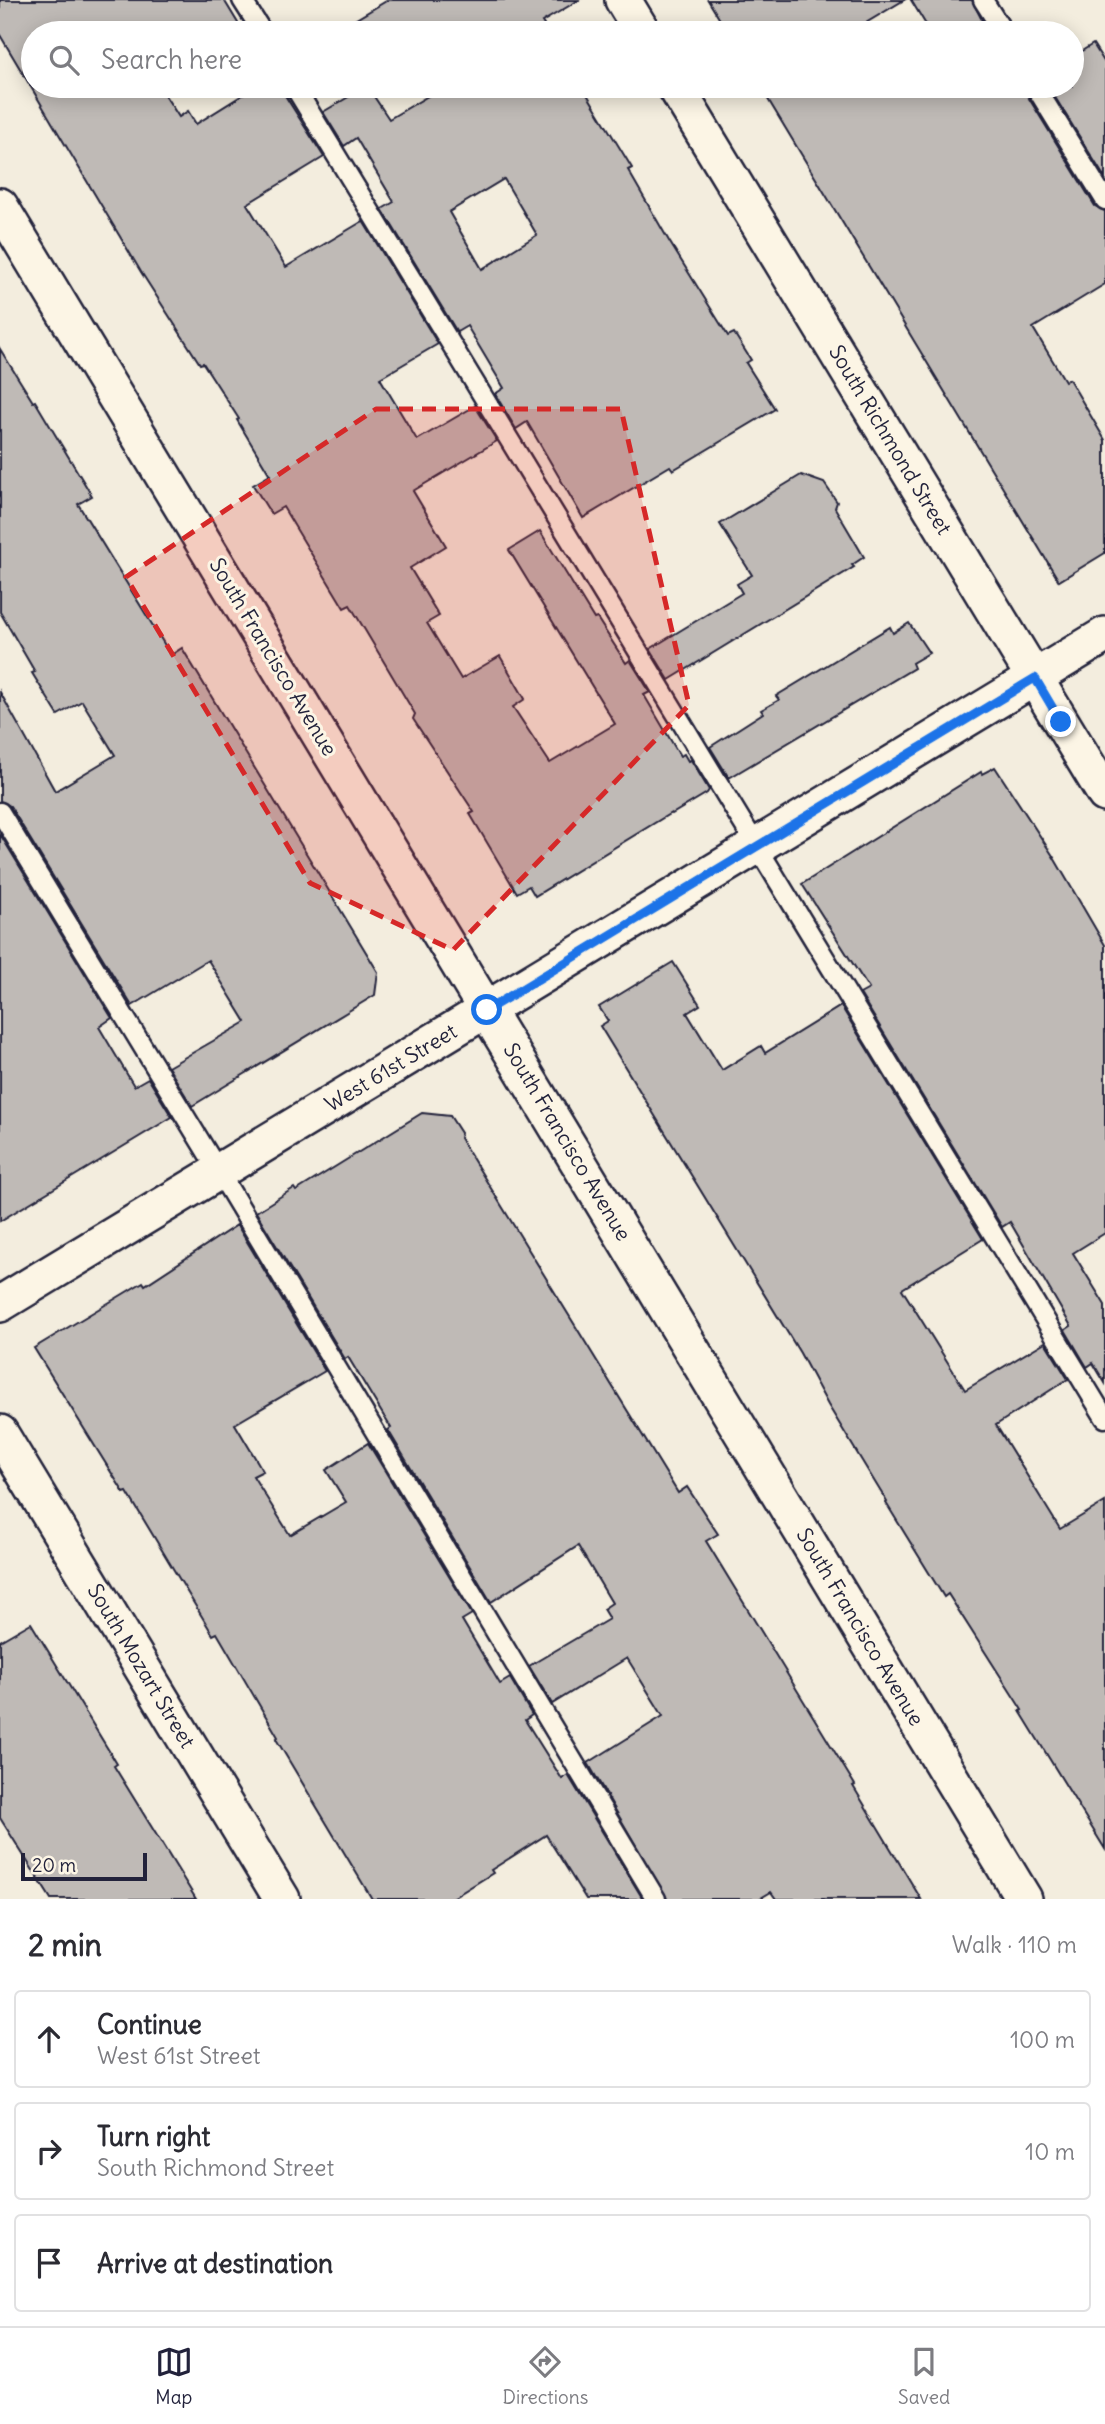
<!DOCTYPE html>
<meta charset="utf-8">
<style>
:root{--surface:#fff;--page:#f2f2f3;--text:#2b2b33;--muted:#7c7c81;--line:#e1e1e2;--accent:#22223b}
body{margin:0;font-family:Delius,sans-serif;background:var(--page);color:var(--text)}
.scale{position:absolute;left:21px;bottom:18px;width:126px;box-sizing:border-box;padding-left:7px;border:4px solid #22223b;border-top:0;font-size:19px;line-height:24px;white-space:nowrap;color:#22223b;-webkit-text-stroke:5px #fcf5e5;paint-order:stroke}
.stop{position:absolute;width:21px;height:21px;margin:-16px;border:5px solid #1a73e8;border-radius:50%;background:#fff}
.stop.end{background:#1a73e8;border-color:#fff;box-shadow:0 2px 7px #0008}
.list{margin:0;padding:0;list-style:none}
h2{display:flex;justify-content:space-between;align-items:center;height:91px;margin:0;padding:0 28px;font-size:30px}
h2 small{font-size:23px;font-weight:400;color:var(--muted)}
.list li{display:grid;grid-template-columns:46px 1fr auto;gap:21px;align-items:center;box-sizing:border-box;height:98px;margin:0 14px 14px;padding:0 14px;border:2px solid var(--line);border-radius:7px}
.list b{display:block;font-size:26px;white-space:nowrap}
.list p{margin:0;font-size:23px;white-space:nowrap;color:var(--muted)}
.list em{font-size:23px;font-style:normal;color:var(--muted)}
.icon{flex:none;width:38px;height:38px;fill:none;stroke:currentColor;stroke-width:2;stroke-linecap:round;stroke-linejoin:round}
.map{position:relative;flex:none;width:1105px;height:1899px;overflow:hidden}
.search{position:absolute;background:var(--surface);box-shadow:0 4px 18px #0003;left:21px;right:21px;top:21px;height:77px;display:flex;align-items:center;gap:18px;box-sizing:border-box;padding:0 24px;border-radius:38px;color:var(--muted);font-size:26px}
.sheet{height:427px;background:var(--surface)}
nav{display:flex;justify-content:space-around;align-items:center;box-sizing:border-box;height:98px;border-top:2px solid var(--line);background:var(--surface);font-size:19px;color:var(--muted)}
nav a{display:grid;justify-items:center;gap:4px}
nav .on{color:var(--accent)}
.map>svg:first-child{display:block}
.building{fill:#bfbab6;stroke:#22223b;stroke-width:2;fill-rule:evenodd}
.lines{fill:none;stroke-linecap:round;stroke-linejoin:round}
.lane-casing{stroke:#22223b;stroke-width:23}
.street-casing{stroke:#22223b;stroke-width:40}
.lane{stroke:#fcf5e5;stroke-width:18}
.street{stroke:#fcf5e5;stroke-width:35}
.route{stroke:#1a73e8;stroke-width:9}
.marked{fill:#d62828;fill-opacity:0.2;stroke:#d62828;stroke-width:5;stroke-dasharray:14 9;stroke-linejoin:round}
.labels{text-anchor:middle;stroke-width:6;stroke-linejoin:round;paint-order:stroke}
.street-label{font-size:21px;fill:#22223b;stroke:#fcf5e5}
</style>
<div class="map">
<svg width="1105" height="1899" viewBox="0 0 1105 1899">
<rect width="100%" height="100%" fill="#f3edde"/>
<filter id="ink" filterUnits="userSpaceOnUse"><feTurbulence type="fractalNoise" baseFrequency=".0143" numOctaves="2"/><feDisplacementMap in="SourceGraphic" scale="14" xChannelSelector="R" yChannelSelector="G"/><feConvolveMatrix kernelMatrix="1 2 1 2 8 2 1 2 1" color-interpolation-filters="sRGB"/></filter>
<g filter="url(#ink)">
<!-- building -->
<g class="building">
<path d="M0,0H224L244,33H33V86H159L179,117L188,111L196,124L257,86H279L324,157L247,204L286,267L363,221L438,344L380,378L417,440L475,406L497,441L413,491L446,546L410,568L439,616L427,623L461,679L500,656L525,699L513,707L550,763L615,724L509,550L540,531L594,619L597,618L626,663L630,660L650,692L644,695L680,756L684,754L688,761L691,760L709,790L707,793L672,814L671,813L535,896L529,886L517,893L470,814L474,812L413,719L415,714L350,605L344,608L283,507L271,514L253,485L270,475L237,420L239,419L203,363L200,364L141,272L0,35Z"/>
<path d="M388,0H579L542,22L549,33H333Z"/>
<path d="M708,0H904L849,33H728Z"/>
<path d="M911,0H972L982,20L961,33H931Z"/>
<path d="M1093,44L1105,63V178L1048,86H1072V57Z"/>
<path d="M367,86L389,119L445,86H582L632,168L628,170L669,241L728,336L734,333L751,360L746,363L775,409L673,470L670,466L583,518L527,422L516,429L495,394L504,388L467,326L457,332L382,209L394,202L356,138L344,146L323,112ZM504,179L537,235L482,269L449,212Z"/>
<path d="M760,86H1024L1025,92L1095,206L1105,211V284L1033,328L1065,381L1069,379L1105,440V553L1059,581Z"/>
<path d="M0,349L33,402L35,401L92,496L78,504L171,655L182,648L378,972L375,995L192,1106L168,1067L246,1022L208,960L132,1006L10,806L0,801V692L55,791L115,755L82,701L58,715L32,673L35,672L0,612Z"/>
<path d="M801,475L824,483L837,502L835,508L864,557L852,565L854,567L669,680L650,649L742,593L737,584L752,575L720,524Z"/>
<path d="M909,623L929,653L912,663L914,668L729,778L710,747L763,713L761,710L779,700L776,696L890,627L893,633Z"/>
<path d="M995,767L1053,856L1105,945V1233L1073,1253L1105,1305V1383L1093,1363L1087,1367L1065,1330L1071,1326L1010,1222L1002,1227L860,994L869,989L802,884L981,772L982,774Z"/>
<path d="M0,834L112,1018L99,1027L134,1086L148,1078L172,1117L0,1221Z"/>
<path d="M673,962L700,1005L687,1013L722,1070L761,1046L765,1053L841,1006L983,1239L902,1289L965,1390L1045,1342L1068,1379L996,1425L1060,1529L1105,1502V1849L1020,1711L1022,1710L948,1594L944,1597L886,1503L887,1502L828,1405L800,1353L600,1026L608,1021L599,1007Z"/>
<path d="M422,1113L450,1116L461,1133L460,1138L678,1493L687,1487L718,1534L706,1541L855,1785L853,1786L921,1899H776L771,1892L759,1899H667L588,1763L663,1716L627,1658L552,1704L529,1666L609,1619L603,1609L612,1603L578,1546L491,1602L388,1430L391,1428L348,1357L345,1359L256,1212L294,1188L296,1191Z"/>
<path d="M237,1225L325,1371L235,1424L263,1471L253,1476L290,1535L346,1502L326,1470L368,1443L472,1614L462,1620L500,1684L510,1678L532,1715L525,1720L562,1779L568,1775L643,1899H586L546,1835L491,1870L493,1873L451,1899H372L276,1739L278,1737L217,1633L213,1635L127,1492L124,1493L34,1348L143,1282L145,1285Z"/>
<path d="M31,1623L117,1764L114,1766L196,1899H51L0,1818V1641Z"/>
</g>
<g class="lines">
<!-- lane casing -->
<g class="lane-casing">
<g id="lane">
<path d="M242,0L263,33"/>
<path d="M983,0L1004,33"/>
<path d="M294,86L1105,1418"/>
<path d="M1035,86L1105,200"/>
<path d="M0,812L219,1172L656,1899"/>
</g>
</g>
<!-- street casing -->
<g class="street-casing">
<g id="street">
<path d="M623,0L643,33"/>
<path d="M675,86L1105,794"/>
<path d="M0,206L1024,1899"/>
<path d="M0,1304L1105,635"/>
<path d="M0,1433L282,1899"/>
</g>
</g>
<!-- lane -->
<use href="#lane" class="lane"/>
<!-- street -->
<use href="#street" class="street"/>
</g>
</g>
<g class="lines" filter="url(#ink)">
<!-- route -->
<path class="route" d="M487,1010L1035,678L1061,722"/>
</g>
<!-- marked area -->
<path class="marked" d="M376,409H621L689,705L453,950L310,883L126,577Z"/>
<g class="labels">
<!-- street labels -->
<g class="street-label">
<text transform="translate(890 440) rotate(59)" y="7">South Richmond Street</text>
<text transform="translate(273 657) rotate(59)" y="7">South Francisco Avenue</text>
<text transform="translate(391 1068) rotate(-31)" y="7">West 61st Street</text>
<text transform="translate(567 1142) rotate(59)" y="7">South Francisco Avenue</text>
<text transform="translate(860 1627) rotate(59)" y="7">South Francisco Avenue</text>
<text transform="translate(141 1666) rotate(59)" y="7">South Mozart Street</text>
</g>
</g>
</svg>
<div class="scale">20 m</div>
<div class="stop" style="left:487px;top:1010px"></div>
<div class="stop end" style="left:1061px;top:722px"></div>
<div class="search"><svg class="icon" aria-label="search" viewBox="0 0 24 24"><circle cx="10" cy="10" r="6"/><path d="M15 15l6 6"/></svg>Search here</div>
</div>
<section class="sheet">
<h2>2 min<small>Walk · 110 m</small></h2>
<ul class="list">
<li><svg class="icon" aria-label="ahead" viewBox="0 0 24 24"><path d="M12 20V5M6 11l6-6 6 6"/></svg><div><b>Continue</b><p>West 61st Street</p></div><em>100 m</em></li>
<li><svg class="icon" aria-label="right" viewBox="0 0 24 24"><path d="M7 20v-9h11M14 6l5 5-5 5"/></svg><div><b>Turn right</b><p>South Richmond Street</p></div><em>10 m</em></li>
<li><svg class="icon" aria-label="arrive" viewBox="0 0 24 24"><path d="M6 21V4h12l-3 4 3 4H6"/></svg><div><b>Arrive at destination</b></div></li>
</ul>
</section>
<nav>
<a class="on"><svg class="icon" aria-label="map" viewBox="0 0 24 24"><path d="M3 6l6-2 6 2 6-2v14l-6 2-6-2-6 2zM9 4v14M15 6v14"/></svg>Map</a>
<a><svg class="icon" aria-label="directions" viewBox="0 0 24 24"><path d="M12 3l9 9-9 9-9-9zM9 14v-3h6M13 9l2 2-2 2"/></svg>Directions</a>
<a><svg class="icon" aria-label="saved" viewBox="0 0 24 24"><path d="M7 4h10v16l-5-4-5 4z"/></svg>Saved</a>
</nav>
